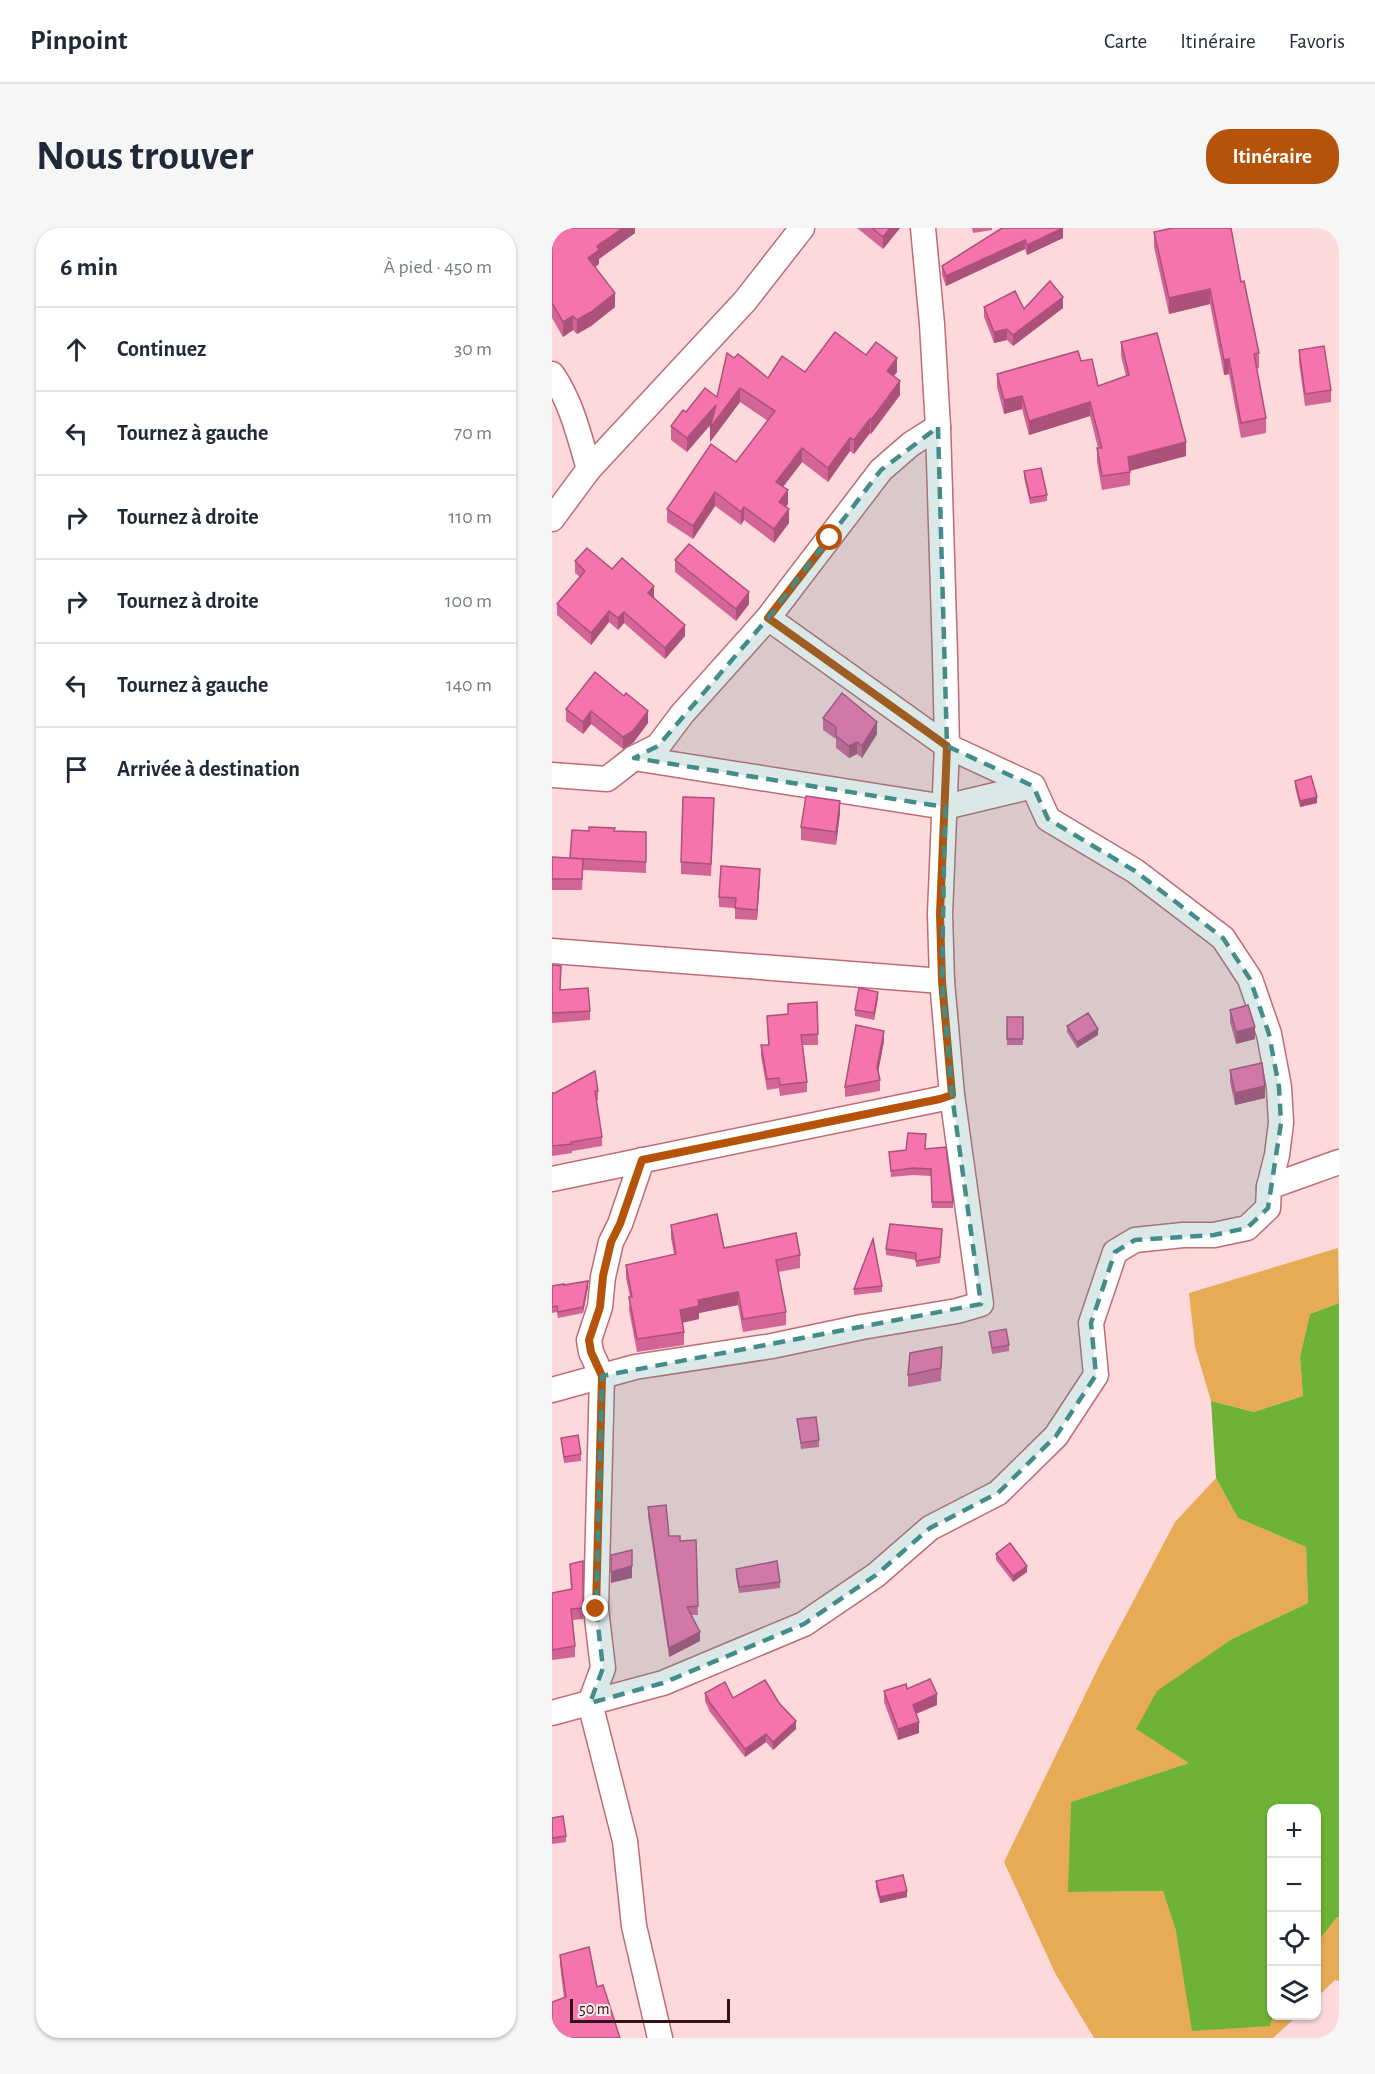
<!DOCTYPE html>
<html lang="fr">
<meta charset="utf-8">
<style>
:root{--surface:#fff;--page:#f6f6f7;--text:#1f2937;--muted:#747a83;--line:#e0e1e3;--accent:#b45309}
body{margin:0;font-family:"Alegreya Sans",sans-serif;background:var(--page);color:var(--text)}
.controls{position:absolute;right:18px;bottom:18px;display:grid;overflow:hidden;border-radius:12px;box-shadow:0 2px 4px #0004}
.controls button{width:54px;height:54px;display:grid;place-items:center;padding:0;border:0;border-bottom:2px solid var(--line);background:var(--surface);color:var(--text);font:30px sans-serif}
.scale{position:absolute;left:18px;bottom:15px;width:160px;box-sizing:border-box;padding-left:6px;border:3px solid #321216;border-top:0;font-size:16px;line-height:21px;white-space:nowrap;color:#321216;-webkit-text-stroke:4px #feebec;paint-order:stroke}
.stop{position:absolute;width:18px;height:18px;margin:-14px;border:4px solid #b45309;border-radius:50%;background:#fff}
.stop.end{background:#b45309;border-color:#fff;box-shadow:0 2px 6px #0008}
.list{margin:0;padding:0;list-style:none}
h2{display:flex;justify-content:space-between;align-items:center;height:78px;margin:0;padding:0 24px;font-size:26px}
h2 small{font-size:20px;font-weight:400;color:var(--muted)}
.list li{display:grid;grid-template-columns:39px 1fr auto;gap:18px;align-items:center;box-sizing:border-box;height:84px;padding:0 24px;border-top:2px solid var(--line)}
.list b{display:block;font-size:22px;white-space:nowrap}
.list em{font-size:20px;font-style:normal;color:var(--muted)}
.icon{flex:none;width:33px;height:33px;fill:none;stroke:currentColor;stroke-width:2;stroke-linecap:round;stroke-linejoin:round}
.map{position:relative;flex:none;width:787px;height:1810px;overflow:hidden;border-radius:24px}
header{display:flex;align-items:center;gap:36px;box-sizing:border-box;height:84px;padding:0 30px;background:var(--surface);border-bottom:2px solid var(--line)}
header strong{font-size:28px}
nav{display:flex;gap:33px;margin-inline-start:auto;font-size:21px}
.intro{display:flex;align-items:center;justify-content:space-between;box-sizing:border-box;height:144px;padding:0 36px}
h1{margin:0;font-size:42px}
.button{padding:15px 27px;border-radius:24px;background:var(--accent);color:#fff;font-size:21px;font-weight:700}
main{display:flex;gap:36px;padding:0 36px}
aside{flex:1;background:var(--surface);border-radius:24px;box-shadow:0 2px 4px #0004}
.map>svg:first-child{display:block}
.green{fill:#e7ab55}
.water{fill:#6eb237}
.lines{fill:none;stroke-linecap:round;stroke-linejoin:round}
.street-casing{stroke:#bd6c74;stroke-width:27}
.street{stroke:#fff;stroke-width:24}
.wall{fill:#d36496}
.shaded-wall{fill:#ac517a}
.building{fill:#f574ae;stroke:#ac517a;stroke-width:1.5}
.route{stroke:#b45309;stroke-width:8}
.marked{fill:#448c8a;fill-opacity:0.2;stroke:#448c8a;stroke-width:4.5;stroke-dasharray:12 8;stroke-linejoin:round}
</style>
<header>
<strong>Pinpoint</strong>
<nav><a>Carte</a><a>Itinéraire</a><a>Favoris</a></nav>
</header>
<div class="intro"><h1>Nous trouver</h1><a class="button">Itinéraire</a></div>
<main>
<aside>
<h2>6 min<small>À pied · 450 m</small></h2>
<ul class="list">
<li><svg class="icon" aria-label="ahead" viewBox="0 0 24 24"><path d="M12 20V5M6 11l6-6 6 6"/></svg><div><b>Continuez</b></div><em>30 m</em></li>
<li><svg class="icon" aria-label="left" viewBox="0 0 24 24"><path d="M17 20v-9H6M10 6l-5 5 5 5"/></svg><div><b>Tournez à gauche</b></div><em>70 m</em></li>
<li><svg class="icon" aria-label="right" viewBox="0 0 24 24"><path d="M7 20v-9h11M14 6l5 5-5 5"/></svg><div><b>Tournez à droite</b></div><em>110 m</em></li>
<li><svg class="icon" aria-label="right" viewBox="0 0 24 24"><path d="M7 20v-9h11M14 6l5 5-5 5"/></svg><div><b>Tournez à droite</b></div><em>100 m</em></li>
<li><svg class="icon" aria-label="left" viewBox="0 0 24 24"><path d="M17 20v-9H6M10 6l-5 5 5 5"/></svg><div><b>Tournez à gauche</b></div><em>140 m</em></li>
<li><svg class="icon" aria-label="arrive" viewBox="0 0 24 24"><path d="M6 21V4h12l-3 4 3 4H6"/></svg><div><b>Arrivée à destination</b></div></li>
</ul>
</aside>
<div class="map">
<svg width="787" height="1810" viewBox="0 0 787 1810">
<rect width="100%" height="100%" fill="#fed9db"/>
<!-- green -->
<g class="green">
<path d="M786,1020L787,1075L758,1086L748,1129L751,1168L702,1184L659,1173L643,1119L637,1065Z"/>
<path d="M664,1250L686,1290L754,1319L756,1375L680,1411L637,1535L519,1574L517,1664L611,1663L624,1703L718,1798L721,1788H745L721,1810H542L503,1745L452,1634L548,1436L623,1294Z"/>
<path d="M785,1689H787V1753L783,1752L765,1769V1715Z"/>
</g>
<!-- water -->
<path class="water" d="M787,1075V1689H785L765,1715L764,1580H720L721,1788L718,1798L640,1803L624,1703L611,1663L516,1664L519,1574L637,1535L584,1501L605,1463L680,1411L756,1375L754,1319L686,1290L664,1250L659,1173L702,1184L751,1168L748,1129L758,1086Z"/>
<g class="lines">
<!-- street casing -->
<g class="street-casing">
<g id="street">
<path d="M0,146C20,175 27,208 37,241"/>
<path d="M0,291L37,241L193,73L250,0"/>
<path d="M216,390L395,518L481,558L496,591L583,643L671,710L698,751L717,806L727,859L729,895L725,927L717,959"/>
<path d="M82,530L393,579L481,558"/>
<path d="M0,547L55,551L82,530L106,518L130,486L216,390L329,242L359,216L386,199"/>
<path d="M0,723L390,753"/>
<path d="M90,932L68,996L59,1014L51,1049L48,1079L37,1112L39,1124L50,1148L44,1381L51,1440L38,1475L73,1613L82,1698L108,1810"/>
<path d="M0,951L388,871L400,867"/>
<path d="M0,1162L83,1139L220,1118L310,1099L405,1083L429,1076L400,867L390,753L388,686L395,518L393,428L386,199L380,96L371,0"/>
<path d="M0,1485L111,1455L252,1396L324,1347L378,1300L446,1265L504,1208L544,1147L539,1095L563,1024L583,1012L631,1007H662L695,1000L716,980L717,959L787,934"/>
</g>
</g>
<!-- street -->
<use href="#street" class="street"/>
</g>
<!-- wall -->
<g class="wall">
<path d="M0,0H83V5L47,31V36L43,39L63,79L39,98L25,106L21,102L11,109L0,90Z"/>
<path d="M305,0H348L331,21Z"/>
<path d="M420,0H440V2L421,5Z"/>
<path d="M450,0L511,10L475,27L473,21L394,58L390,47V38Z"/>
<path d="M602,4L689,54L707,125V140L704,141L714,190V205L689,210L677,146L672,147L658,76L617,86L602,19Z"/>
<path d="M432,79L472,81L511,80L461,118L455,112L442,115L432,89Z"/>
<path d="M569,114L634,228L578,243V257L550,262L545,234V220H546L538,188L477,207L470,181L452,186L445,159V146L529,133L546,158L574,148L569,128Z"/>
<path d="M747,122L779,162V174L753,178L747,134Z"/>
<path d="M314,127L345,144L342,148L348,167L319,206L318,205L302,226L298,223L276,254L250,234L231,259L236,276L233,279L237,295L222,315L192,292L189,297L163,278L141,311L115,294V281L184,234L216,193L188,174L158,214L160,195L135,224L119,212V198L134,184L165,169L182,130L216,150L253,144Z"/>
<path d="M472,243L495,267V273L478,276L472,249Z"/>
<path d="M123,332L197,376L184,393L123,344Z"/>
<path d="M23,333L60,341L102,369L133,408L113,431L72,395L66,402L57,394L39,417L5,387V376L28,349L23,345Z"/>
<path d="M43,444L96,495L81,515L71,521L39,496L31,506L14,493V481Z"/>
<path d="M271,490L325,506L310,530L305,526L297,530L284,520V511L271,502Z"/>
<path d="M743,553L765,575L748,579L743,559Z"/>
<path d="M162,582L159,648L129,646V634Z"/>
<path d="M288,585L284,617L249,612V599Z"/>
<path d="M37,603L94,604V645L31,642L30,662H0V629L18,630Z"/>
<path d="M208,651L205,692L183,691V680L167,679V669Z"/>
<path d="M0,737L9,762L38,783V792L0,795Z"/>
<path d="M326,770L322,792L303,788V782Z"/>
<path d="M265,774L266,817H251L255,854V864L228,868L227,860L215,862L209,828V817H216L215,788L236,786V776Z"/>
<path d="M678,782L703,811L684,816L678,794Z"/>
<rect x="455" y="789" width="16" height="28"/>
<path d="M515,798L546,807L525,820L515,804Z"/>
<path d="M332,813L326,844L328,852V863L293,869V859Z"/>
<path d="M678,842L713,870L683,877L678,854Z"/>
<path d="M46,863V872L44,873L50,909V918L20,923V925L0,928V865Z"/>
<path d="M373,921L401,974V980H380L379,948L361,947L339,949L337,924Z"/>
<path d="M119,997L172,1020L248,1027V1040L226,1044L234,1084V1097L191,1104L186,1077L147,1085V1091L130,1095L132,1104V1117L85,1124L77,1082L78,1069L74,1050V1037L122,1026L119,1010Z"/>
<path d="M390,1007L388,1035L364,1039V1032L334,1027V1021Z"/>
<path d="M12,1057L36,1059L31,1085L6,1090L5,1084L0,1085V1058Z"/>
<path d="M330,1058V1064L302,1067V1061Z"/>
<path d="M437,1104L457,1117V1123L440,1126Z"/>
<path d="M390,1119L389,1153L356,1159V1147Z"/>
<path d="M245,1191L267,1212V1219L249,1221Z"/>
<path d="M9,1210L29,1226V1233L12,1235Z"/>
<path d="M96,1279L117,1308L128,1313L144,1312L146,1387H139L148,1413L117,1429L96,1288Z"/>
<path d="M444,1326L475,1344L461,1354L444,1332Z"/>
<path d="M31,1333V1391L21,1392L23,1418V1429L0,1432V1365L19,1362L18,1336Z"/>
<path d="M184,1341L228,1354V1360L187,1365L184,1348Z"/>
<path d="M332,1463L385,1477L364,1486L367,1505L346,1512L332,1474Z"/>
<path d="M153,1465L181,1470L244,1501L221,1522L214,1514L193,1529L158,1484L153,1473Z"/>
<path d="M0,1590L14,1608V1614L0,1616Z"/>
<path d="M324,1653L355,1669L328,1675L324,1660Z"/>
<path d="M8,1727L45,1759L68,1810H3L0,1802V1774L12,1770L8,1737Z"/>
</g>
<!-- shaded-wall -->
<g class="shaded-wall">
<path d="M71,0H83V5L47,31V36L36,44V30L45,18Z"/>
<path d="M338,0H348L331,21V9Z"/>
<path d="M511,0V10L475,27V17Z"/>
<path d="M473,12V21L394,58V48Z"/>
<path d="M658,61V76L617,86V70Z"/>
<path d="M63,65V79L39,98L25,106V92Z"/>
<path d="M511,69V80L461,118V107Z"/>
<path d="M21,88V102L11,109V94Z"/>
<path d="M455,101V112L442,115V104Z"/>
<path d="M345,130V144L335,157V143Z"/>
<path d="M677,131V146L672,147V132Z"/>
<path d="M348,153V167L319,206V192Z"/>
<path d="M188,160V174L158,214V200Z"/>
<path d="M470,168V181L452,186V172Z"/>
<path d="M538,174V188L477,207V193Z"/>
<path d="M164,177V190L135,224V210Z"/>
<path d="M318,191V205L302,226V212Z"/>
<path d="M298,210V223L276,254V240Z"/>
<path d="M634,214V228L576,243V229Z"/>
<path d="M250,220V234L224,268V254Z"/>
<path d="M236,262V276L227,288V274Z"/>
<path d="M163,264V278L141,311V298Z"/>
<path d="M192,279V292L189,297V284Z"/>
<path d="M237,281V295L222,315V301Z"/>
<path d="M102,358V369L96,376V365Z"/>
<path d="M197,364V376L184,393V381Z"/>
<path d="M57,383V394L39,417V405Z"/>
<path d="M72,384V395L66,402V390Z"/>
<path d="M133,397V408L113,431V420Z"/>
<path d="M39,483V496L31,506V494Z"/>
<path d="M96,483V495L81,515L71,521V509Z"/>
<path d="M325,494V506L310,530V518Z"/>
<path d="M305,514V526L297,530V518Z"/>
<path d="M765,569V575L748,579V573Z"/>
<path d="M288,573V585L284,617V604Z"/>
<path d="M208,641V651L205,692V682Z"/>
<path d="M326,764V770L322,792V785Z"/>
<path d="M703,799V811L684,816V804Z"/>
<path d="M546,801V807L525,820V814Z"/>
<path d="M332,803V813L325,850V839Z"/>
<path d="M713,858V870L683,877V865Z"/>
<path d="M36,1053V1059L31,1085V1079Z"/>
<path d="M186,1064V1077L147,1085V1091L128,1095V1082L146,1072Z"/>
<path d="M80,1338V1350L59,1355V1344Z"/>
<path d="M475,1338V1344L461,1354V1348Z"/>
<path d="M148,1404V1413L117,1429V1420Z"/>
<path d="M385,1466V1477L361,1487V1477Z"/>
<path d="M244,1493V1501L221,1522V1514Z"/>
<path d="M367,1494V1505L346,1512V1501Z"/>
<path d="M214,1506V1514L193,1529V1521Z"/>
<path d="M355,1663V1669L328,1675V1669Z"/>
</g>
<!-- building -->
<g class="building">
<path d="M0,0H71L45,18L47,22L36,30L63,65L39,84L25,92L21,88L11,94L0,75Z"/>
<path d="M320,0H338L331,9Z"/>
<path d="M450,0H511L475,17L473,12L394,48L390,38Z"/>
<path d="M621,0H679L689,54L692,53L707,125L702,126L714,190L689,195L677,131L672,132L658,61L617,70L602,4Z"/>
<path d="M498,53L511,69L461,107L455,101L442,104L432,79L463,63L472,81Z"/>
<path d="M283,104L314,127L324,114L345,130L335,143L348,153L319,192L318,191L302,212L298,210L276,240L250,220L224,254L236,262L227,274L237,281L222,301L192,279L189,284L163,264L141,298L115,281L159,216L184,234L223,183L188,160L158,200L164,177L135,210L119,198L131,182L134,184L153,160L165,169L175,125L182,130L186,126L216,150L230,128L253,144Z"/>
<path d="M605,105L634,214L576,229L578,244L550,248L545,220H550L538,174L477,193L470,168L452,172L445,146L526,123L529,133L540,131L546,158L577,147L569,114Z"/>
<path d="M772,118L779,162L753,166L747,122Z"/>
<path d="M489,240L495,267L478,270L472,243Z"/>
<path d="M137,316L197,364L184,381L123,332Z"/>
<path d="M35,320L60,341L70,330L102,358L96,365L133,397L113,420L72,384L66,390L57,383L39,405L5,376L33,343L23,333Z"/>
<path d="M43,444L72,468L74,465L96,483L81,503L71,509L39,483L31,494L14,481Z"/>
<path d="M290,465L325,494L310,518L305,514L297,518L284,508V499L271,490Z"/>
<path d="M759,548L765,569L748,573L743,553Z"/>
<path d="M254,568L288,573L284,604L249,599Z"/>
<path d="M131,569L162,570L159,636L129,634Z"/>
<path d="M37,599L63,600L62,603L94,604V634L18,630L20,602L37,603Z"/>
<path d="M0,629L31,631L30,651H0Z"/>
<path d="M169,638L208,641L205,682L183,680L184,670L167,669Z"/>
<path d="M0,737L9,738L8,762L36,760L38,783L0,785Z"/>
<path d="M307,760L326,764L322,785L303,782Z"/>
<path d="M265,774L266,806L249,807L255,854L228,857L227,850L215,851L209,817H217L215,788L236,786V776Z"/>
<path d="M696,777L703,799L684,804L678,782Z"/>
<path d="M536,785L546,801L525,814L515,798Z"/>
<rect x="455" y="789" width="16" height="22"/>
<path d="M304,797L332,803L325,839L328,852L293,859Z"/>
<path d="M710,835L713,858L683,865L678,842Z"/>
<path d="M43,843L46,863H43L50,909L19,914L20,916L0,918V865H3Z"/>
<path d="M356,905L374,906L373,921L394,919L401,974H380L379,941L361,940L339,943L337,924L354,922Z"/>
<path d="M165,986L172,1020L244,1005L248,1027L224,1032L234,1084L191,1091L186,1064L146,1072L147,1078L128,1082L132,1104L85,1111L77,1069H80L74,1037L124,1026L119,997Z"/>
<path d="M338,996L390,1001L388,1029L364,1033V1025L334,1021Z"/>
<path d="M321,1011L330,1058L302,1061Z"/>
<path d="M36,1053L31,1079L6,1084L5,1078L0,1079V1058L12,1056V1057Z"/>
<path d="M454,1101L457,1117L440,1120L437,1104Z"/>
<path d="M390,1119L389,1140L356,1147L358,1125Z"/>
<path d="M264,1189L267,1212L249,1215L245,1191Z"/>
<path d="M26,1207L29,1226L12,1229L9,1210Z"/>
<path d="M114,1277L117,1308H128V1313L144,1312L146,1378L135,1379L148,1404L117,1420L96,1279Z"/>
<path d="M458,1315L475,1338L461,1348L444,1326Z"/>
<path d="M80,1322V1338L59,1344V1327Z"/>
<path d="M31,1333V1380L19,1381L23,1418L0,1422V1365L20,1361L18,1336Z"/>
<path d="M225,1333L228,1354L187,1359L184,1341Z"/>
<path d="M378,1451L385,1466L361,1477L367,1494L346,1501L332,1463L354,1456L355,1461Z"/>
<path d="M213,1452L227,1475L244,1493L221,1514L214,1506L193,1521L158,1475L153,1465L173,1454L181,1470Z"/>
<path d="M11,1588L14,1608L0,1610V1590Z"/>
<path d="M351,1647L355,1663L328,1669L324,1653Z"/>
<path d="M37,1719L45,1759L51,1757L68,1810H6L0,1791V1774L14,1769L8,1727Z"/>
</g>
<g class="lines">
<!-- route -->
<path class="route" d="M44,1381L50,1148L39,1124L37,1112L48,1079L51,1048L59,1014L68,996L90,932L388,871L400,867L390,753L388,686L395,518L216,390L278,310"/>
</g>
<!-- marked area -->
<path class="marked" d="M386,199L395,518L481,558L496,591L583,643L671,710L698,751L717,806L727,859L729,895L716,980L695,1000L662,1007L583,1012L563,1024L539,1095L544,1147L504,1208L446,1265L378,1300L324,1347L252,1396L111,1455L38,1475L51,1440L44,1381L50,1148L429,1076L400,867L390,753L393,579L82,530L106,518L216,390L329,242Z"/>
</svg>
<div class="controls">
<button>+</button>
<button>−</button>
<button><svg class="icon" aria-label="locate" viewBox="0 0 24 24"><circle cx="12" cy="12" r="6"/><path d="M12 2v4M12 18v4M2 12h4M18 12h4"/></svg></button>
<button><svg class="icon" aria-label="layers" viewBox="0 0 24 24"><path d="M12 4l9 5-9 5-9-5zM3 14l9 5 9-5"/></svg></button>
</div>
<div class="scale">50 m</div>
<div class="stop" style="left:278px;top:310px"></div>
<div class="stop end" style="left:44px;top:1381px"></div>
</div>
</main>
